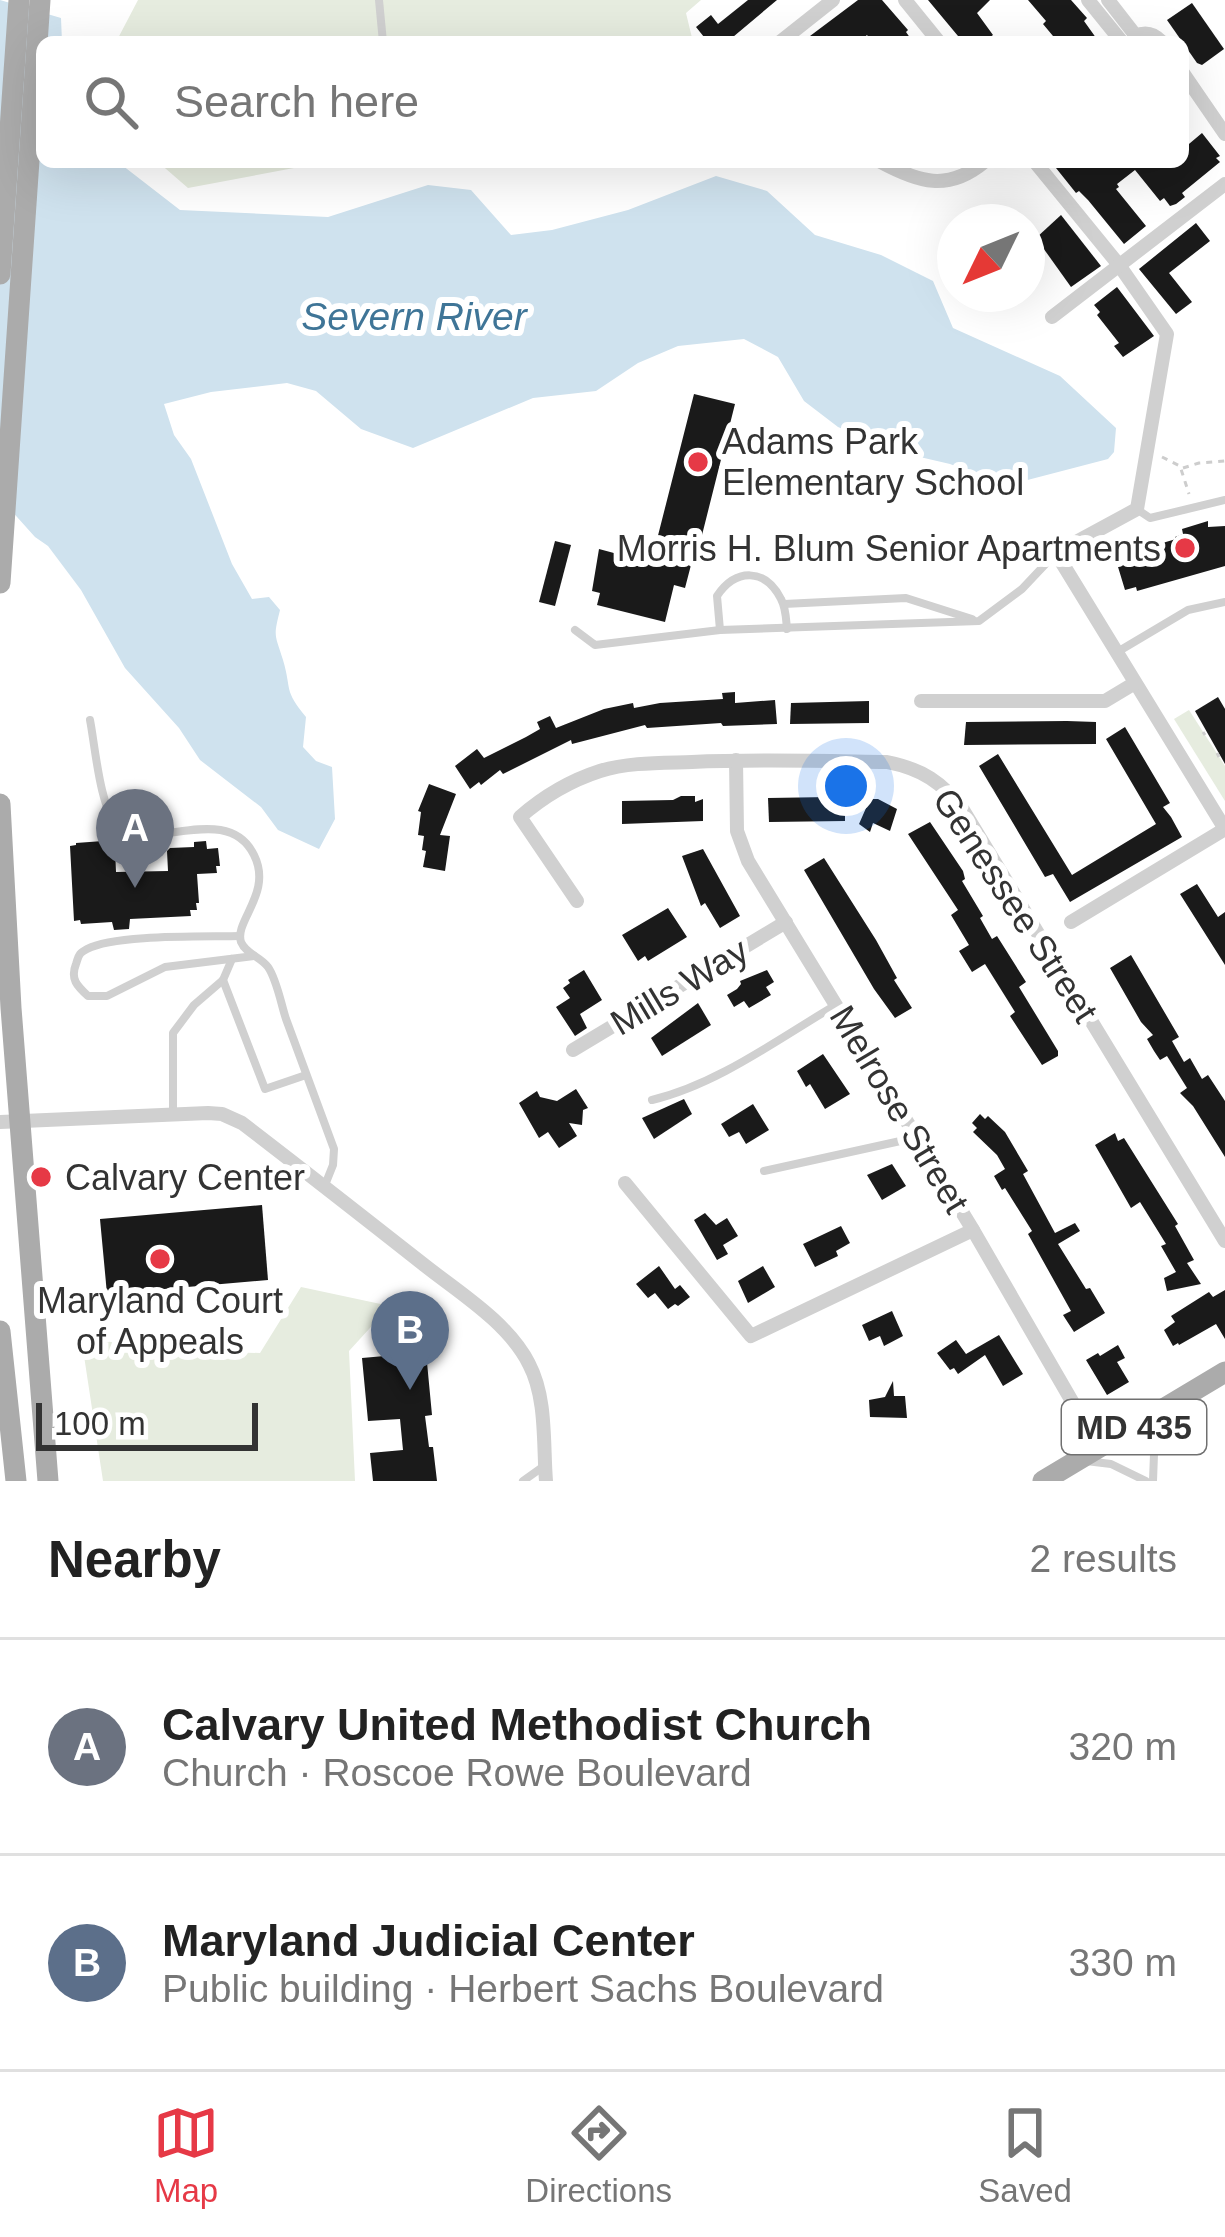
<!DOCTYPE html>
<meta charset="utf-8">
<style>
:root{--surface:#fff;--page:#f6f6f6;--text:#222;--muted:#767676;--line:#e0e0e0;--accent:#e63946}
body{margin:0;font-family:Helvetica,sans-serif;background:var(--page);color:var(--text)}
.compass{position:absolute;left:937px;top:204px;width:108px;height:108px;border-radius:50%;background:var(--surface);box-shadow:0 12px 48px #0002;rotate:227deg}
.scale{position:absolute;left:36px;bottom:30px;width:222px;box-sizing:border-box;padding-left:12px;border:6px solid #333;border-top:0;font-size:33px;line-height:42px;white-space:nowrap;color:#333;-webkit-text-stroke:9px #fff;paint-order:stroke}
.you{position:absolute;left:846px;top:786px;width:42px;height:42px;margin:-30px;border:9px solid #fff;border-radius:50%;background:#1a73e8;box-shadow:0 0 0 18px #1a73e833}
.badge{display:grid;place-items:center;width:78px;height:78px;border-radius:50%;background:var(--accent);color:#fff;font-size:39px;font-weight:700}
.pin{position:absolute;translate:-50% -99px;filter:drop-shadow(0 3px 6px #0008)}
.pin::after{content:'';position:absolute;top:63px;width:42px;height:36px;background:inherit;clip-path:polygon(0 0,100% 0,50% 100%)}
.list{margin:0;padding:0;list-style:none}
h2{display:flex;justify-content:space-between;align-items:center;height:156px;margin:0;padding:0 48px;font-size:51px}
h2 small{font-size:39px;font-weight:400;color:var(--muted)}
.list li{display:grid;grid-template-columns:78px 1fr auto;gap:36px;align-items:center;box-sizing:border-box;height:216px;padding:0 48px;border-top:3px solid var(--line)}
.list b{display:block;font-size:45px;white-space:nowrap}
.list p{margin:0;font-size:39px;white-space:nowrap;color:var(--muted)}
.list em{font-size:39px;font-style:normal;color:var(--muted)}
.icon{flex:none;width:66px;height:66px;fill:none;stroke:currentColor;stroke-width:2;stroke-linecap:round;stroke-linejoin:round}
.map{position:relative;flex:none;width:1225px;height:1481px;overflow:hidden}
.search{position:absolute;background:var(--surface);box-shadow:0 12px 48px #0002;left:36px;right:36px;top:36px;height:132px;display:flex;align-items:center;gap:30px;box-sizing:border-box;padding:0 42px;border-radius:18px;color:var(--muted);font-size:45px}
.sheet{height:588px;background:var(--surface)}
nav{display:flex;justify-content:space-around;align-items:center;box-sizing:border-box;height:168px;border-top:3px solid var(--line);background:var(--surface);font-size:33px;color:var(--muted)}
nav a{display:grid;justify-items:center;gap:6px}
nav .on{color:var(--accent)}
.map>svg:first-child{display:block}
.green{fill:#e6ecdf}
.water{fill:#cfe2ee}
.building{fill:#1a1a1a}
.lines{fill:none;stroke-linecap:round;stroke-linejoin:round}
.path{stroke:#cdcdcd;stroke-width:3;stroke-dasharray:6 6;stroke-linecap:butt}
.service{stroke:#d0d0d0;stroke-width:8}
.minor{stroke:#d0d0d0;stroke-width:14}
.primary{stroke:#ababab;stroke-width:21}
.poi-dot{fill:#e63946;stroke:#fff;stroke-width:4.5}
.labels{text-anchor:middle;stroke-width:12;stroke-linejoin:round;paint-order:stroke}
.shield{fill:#fff;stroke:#707070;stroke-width:3}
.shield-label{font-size:33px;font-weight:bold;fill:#333}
.poi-label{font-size:36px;fill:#333;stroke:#fff;text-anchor:start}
.street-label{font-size:36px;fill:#333;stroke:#fff}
.water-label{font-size:39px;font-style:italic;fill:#3f7597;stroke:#fff}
</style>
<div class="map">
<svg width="1225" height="1481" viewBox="0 0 1225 1481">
<rect width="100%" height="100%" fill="#fff"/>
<!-- green -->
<g class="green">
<path d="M138,0H701L686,13L693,42H116Z"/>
<path d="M158,162H326L188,188Z"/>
<path d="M1189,710L1225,766V801L1174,719Z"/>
<path d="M301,1287L390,1306L349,1351L355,1481H103L81,1336L151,1350L260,1353Z"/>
</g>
<!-- water -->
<path class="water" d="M0,0L61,18L62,42H42V162H118L180,210L328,217L428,185L471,190L511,235L552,230L628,210L716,176L767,191L815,235L881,255L933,281L953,328L1060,376L1116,428L1114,452L1108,459L1005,486L950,464L894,451L838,427L804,401L778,357L744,339L678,346L638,363L596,391L533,398L413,448L361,429L316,391L287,383L211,392L164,404L174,435L191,459L232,564L252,599L269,597L280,610C273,638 275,634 283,660C292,690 283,689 306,717L303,747L316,761L332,767L335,819L319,849L278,830L261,807L200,760L179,728L125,668L81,590L48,546L35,537L0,498Z"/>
<!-- building -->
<g class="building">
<path d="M748,0H777L727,42H708L696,27L711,15L718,24Z"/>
<path d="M858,0H882L908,30L906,32L913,42H872L867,35L859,42H802Z"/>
<path d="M928,0H990L977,13L993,35L984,42H963Z"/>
<path d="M1028,0H1071L1087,18L1084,21L1099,42H1058L1043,24L1046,21Z"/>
<path d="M1192,3L1224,49L1202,65L1197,63L1167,20Z"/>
<path d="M1202,133L1220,156L1216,158L1220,162L1182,193L1185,197L1176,204L1170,206L1164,198L1160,201L1135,170L1117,184L1119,187L1116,189L1146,226L1124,244L1088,200L1079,191L1076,193L1056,168L1063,162H1183V149Z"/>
<path d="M1061,215L1101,266L1071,287L1036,238Z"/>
<path d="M1196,223L1210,241L1169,273L1192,302L1176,314L1139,269Z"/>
<path d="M1117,287L1154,336L1123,357L1114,346L1119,343L1097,315L1100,312L1094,305Z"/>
<path d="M694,394L735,404L700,543L697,542L685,588L674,585L665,622L597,605L600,593L592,591L599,549L651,563Z"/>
<path d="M1208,521V527L1225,526V566L1137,591L1136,587L1125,590L1115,557L1176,539L1175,537L1183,534L1182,529Z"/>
<path d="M555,541L571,545L555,606L539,602Z"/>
<path d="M735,692V703L775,700L777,724L723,726L721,723L647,728L645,725L572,744L571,740L503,774L500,770L481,785L479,782L470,789L455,766L477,749L484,758L526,737L540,729L537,722L550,716L556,728L604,709L633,703L634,708L660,703L723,699L722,693Z"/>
<path d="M1218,697L1225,709V764L1195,711Z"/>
<path d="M869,701V723L790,724L791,703Z"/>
<path d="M1067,721L1096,722V744L964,745L966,722Z"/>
<path d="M1125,727L1170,803L1163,807L1171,817L1182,837L1070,902L1053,874L1045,877L979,766L998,754L1072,875L1156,824L1106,739Z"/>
<path d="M429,784L456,794L440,835L450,836L445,871L423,867L426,851L422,850L424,836L418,835L421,812L418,811Z"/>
<path d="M681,796H695V802L703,799V821L622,824V801L673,800Z"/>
<path d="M830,797L845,799V821L769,822L768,798Z"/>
<path d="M870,799H878L897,809L890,831L873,823L870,832L859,824Z"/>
<path d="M930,822L963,871L965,879L962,881L983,916L980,918L992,939L997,936L1026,982L1019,987L1058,1051V1056L1042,1065L1010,1016L1015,1012L985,964L972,972L959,951L969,945L951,915L958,910L908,834Z"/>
<path d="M103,841V844H110L111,850L115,849L116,872L168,871L167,851L170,848L194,847V842L206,841L207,849L218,848L220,866H216L217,873L197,874L199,903H196L197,910H190L191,916L130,919L129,929L114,930L112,922L81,924L80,920L74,921L70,846L76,845V843Z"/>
<path d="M703,849L740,916L720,928L705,903L701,906L682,856Z"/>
<path d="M824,858L876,940L897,978L894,980L912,1008L895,1018L874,989L804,870Z"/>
<path d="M1197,884L1218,917L1225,912V965L1180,894Z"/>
<path d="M668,908L687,937L648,961L645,956L638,961L622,935Z"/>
<path d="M1131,955L1179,1037L1172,1041L1184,1062L1190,1058L1202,1079L1208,1075L1225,1101V1157L1193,1106L1180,1093L1187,1088L1167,1056L1160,1060L1154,1051L1147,1039L1153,1035L1141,1022L1110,968Z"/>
<path d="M584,970L602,1000L580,1014L587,1028L575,1036L556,1007L570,998L563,988L570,983L568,980Z"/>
<path d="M767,970L774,982L766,987L771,995L749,1008L744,1001L734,1007L727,995L737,989L741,984L740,981Z"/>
<path d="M698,1003L711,1025L662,1056L651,1038Z"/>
<path d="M823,1054L850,1094L825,1109L810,1084L806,1087L797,1071Z"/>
<path d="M576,1089L588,1108L583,1110L582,1125L569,1123L577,1136L559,1148L548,1132L539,1138L519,1103L537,1091L540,1097L557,1101Z"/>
<path d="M684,1099L692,1114L654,1139L642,1118Z"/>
<path d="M753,1104L769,1130L746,1144L739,1132L729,1137L721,1124Z"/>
<path d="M980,1114L985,1119L988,1116L1005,1132L1028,1171L1023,1174L1055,1233L1075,1223L1080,1231L1058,1244L1086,1289L1090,1288L1105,1313L1074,1332L1063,1315L1071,1311L1028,1234L1032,1231L1005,1188L1002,1190L994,1176L1005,1169L997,1155L973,1132L977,1128L972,1123Z"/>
<path d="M1115,1133L1118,1141L1124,1138L1178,1224L1175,1226L1194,1260L1187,1263L1201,1284L1167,1291L1164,1278L1176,1272L1161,1246L1166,1244L1140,1202L1131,1208L1095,1145Z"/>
<path d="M892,1164L906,1186L882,1200L867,1175Z"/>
<path d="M262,1205L268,1280L107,1294L100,1219Z"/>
<path d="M705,1213L716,1225L727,1218L738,1236L723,1245L728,1254L717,1260L694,1220Z"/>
<path d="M841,1226L850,1243L836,1251L838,1256L815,1267L803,1244Z"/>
<path d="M659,1266L675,1289L680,1285L690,1297L678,1306L675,1304L668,1309L655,1293L648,1298L636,1284Z"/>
<path d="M763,1266L775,1287L748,1303L738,1281Z"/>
<path d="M1225,1290V1339L1216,1324L1179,1345L1178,1343L1173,1346L1164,1330L1175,1322L1171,1316L1209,1292L1213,1297Z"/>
<path d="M892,1311L903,1336L884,1346L880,1336L869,1341L862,1325Z"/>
<path d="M418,1329L421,1353L426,1352L432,1415L425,1416L429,1447H433L437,1481H373L370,1453L403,1450L400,1419L368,1421L362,1358L396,1355L393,1331Z"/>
<path d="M999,1335L1023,1374L1003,1386L985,1355L958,1374L954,1368L950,1370L937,1353L956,1340L966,1354Z"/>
<path d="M1118,1345L1125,1358L1117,1362L1129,1382L1107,1395L1086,1360L1098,1353L1100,1356Z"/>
<path d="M893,1381L894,1396H905L907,1418L870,1417L869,1400L885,1397Z"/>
</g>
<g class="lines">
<!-- path -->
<g class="path">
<path d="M1162,457L1180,466L1189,494"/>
<path d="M1183,468L1199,463L1225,461"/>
<path d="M1203,732L1205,735"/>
<path d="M1217,753L1219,757"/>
</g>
<!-- service -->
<g class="service">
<path d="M379,0L383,42"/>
<path d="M1138,510L1150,518L1225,500"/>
<path d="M784,604L906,598L972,619"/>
<path d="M575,630L595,645L720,630L979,621L1022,589L1055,554"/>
<path d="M720,630L717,596C736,568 765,568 781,599C786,608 786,619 787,629"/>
<path d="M1119,651L1188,610L1225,602"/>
<path d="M90,720C95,745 100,810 118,826C149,854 227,800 254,855C273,893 234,921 241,942C246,954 261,957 268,967C277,980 281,1004 286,1019C302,1063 318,1106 334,1149L333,1165L325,1185"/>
<path d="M240,936C205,937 115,934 87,949C78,954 79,955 76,964C70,979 77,986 88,996H107L165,967L254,956"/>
<path d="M223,980L265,1089L306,1075"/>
<path d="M652,1100C718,1084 778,1039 836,1005"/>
<path d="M173,1113V1033L194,1005L223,980L232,959"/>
<path d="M764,1171L914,1138"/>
<path d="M1086,1461L1111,1464L1146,1481"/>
<path d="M523,1481L544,1466"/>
<path d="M1153,1481L1154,1454L1167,1413"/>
</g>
<!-- minor -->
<g class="minor">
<path d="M905,0L939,42"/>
<path d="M1088,0L1122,42"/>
<path d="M1108,0L1136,36"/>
<path d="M1136,36C1146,31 1155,35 1162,42"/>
<path d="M780,42L833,0"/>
<path d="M1183,73L1225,134"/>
<path d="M881,162C918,182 948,192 984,162"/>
<path d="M1035,162L1119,265L1167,334L1137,509L1056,553L1225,829"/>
<path d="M1052,317L1225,184"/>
<path d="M921,701H1105L1135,683"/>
<path d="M736,760L737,831L748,861L973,1230L1099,1448"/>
<path d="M577,901L520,817C544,796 569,781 600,771C629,762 662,763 692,762C757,759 822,761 887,762C922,769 942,782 963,810L1225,1241"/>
<path d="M1071,922L1225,829"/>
<path d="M573,1050L786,922"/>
<path d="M0,1122L208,1113L222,1114L242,1123C302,1169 362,1216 423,1264C458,1292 508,1322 529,1364C547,1398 543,1444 546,1481"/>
<path d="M625,1183L751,1336L973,1230"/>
</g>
<!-- primary -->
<g class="primary">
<path d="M0,274L19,0"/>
<path d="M0,583L40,0"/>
<path d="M0,804L11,1008L48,1481"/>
<path d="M0,1331L16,1481"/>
<path d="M1043,1481L1225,1372"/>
</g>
</g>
<!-- markers -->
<g class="poi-dot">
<circle cx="698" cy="462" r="12"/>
<circle cx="1185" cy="548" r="12"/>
<circle cx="41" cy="1177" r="12"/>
<circle cx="160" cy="1259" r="12"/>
</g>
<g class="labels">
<!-- shield labels -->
<rect class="shield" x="1062" y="1400" width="144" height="54" rx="9"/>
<g class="shield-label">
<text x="1134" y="1439">MD 435</text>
</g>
<!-- poi labels -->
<g class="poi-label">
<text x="722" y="454">Adams Park<tspan x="722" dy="41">Elementary School</tspan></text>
<text x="1161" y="561" text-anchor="end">Morris H. Blum Senior Apartments</text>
<text x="65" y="1190">Calvary Center</text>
<text x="160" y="1313" text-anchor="middle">Maryland Court<tspan x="160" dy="41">of Appeals</tspan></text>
</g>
<!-- street labels -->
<g class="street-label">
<text transform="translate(1016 905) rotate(57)" y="13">Genessee Street</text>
<text transform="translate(679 986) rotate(-31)" y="13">Mills Way</text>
<text transform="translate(900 1109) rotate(59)" y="13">Melrose Street</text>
</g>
<!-- water labels -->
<g class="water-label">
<text x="414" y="330">Severn River</text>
</g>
</g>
</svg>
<svg class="compass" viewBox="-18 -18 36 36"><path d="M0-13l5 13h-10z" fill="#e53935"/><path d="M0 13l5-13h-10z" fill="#767676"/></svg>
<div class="scale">100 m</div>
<div class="you"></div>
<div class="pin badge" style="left:135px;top:888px;background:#6b7280">A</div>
<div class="pin badge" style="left:410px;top:1390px;background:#5c6f8a">B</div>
<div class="search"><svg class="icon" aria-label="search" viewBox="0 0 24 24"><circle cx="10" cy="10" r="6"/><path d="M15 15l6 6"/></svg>Search here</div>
</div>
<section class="sheet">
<h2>Nearby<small>2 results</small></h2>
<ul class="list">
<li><span class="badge" style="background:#6b7280">A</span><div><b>Calvary United Methodist Church</b><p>Church · Roscoe Rowe Boulevard</p></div><em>320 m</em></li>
<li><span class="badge" style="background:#5c6f8a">B</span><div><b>Maryland Judicial Center</b><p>Public building · Herbert Sachs Boulevard</p></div><em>330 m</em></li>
</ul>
</section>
<nav>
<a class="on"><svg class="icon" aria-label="map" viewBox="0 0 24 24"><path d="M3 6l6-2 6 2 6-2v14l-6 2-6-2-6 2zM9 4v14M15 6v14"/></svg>Map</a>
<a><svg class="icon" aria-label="directions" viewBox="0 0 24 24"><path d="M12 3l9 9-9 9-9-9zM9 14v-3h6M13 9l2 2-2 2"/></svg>Directions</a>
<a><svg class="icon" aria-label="saved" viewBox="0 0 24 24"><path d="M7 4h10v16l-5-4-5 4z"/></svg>Saved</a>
</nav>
